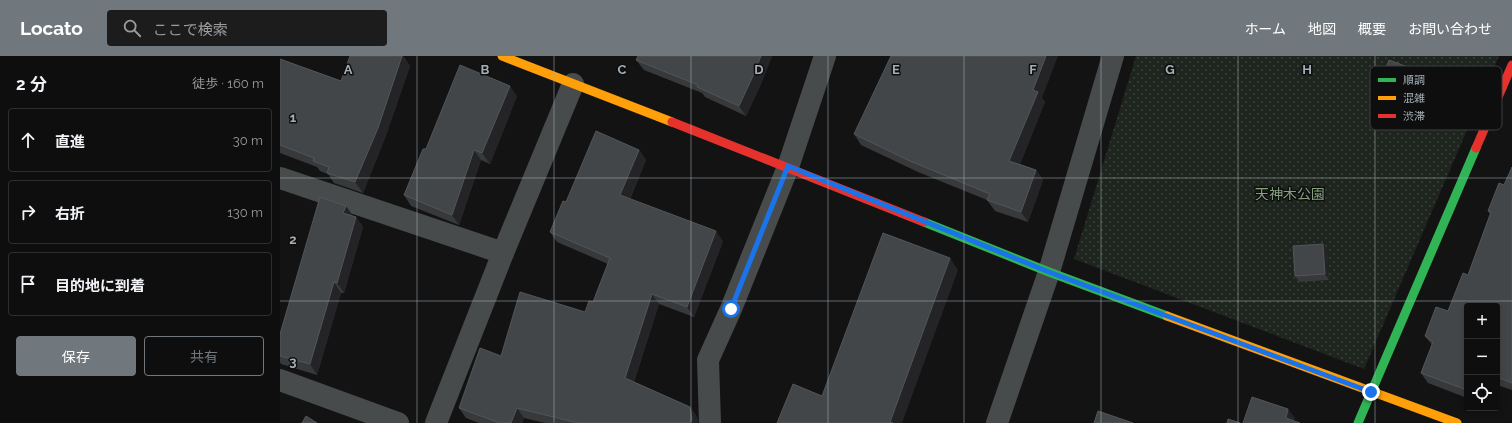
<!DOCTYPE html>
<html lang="ja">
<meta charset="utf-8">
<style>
:root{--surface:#0e0e0f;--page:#1c1c1d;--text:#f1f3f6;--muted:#9b9c9e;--line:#2e2e2f;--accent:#71787d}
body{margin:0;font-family:Raleway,"Noto Sans JP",sans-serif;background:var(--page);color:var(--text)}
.controls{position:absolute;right:12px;bottom:12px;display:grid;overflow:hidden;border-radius:4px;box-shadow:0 2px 6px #0003}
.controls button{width:36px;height:36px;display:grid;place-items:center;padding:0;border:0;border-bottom:1px solid var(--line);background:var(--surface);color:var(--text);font:20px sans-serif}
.stop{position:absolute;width:12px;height:12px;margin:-9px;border:3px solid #1a73e8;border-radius:50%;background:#fff}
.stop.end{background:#1a73e8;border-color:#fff;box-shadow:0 1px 4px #0008}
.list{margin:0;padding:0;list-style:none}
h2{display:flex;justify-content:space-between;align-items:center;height:52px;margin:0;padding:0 16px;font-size:17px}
h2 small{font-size:13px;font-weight:400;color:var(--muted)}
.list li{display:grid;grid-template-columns:26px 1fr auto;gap:12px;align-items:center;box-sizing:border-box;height:64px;margin:0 8px 8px;padding:0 8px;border:1px solid var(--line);border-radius:4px}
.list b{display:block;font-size:15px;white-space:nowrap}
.list em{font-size:13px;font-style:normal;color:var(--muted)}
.actions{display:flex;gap:8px;padding:12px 16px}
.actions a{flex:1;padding:9px 0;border:1px solid var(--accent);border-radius:4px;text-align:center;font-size:14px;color:var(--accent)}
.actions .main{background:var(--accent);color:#fff}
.icon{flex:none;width:22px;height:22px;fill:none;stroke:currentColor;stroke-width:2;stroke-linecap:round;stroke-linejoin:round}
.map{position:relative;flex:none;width:1232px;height:367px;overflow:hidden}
header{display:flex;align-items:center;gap:24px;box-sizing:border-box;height:56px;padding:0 20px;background:var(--accent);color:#fff}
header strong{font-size:19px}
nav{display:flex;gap:22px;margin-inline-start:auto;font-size:14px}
.search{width:280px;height:36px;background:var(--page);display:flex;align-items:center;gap:10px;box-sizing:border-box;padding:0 14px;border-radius:4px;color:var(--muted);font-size:15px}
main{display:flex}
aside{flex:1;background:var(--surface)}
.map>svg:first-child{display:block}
.park{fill:url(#park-dots)}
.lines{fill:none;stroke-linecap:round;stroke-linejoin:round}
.street{stroke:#484b4c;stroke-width:22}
.fast{stroke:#30b455;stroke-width:9}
.slow{stroke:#ff9f0a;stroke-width:9}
.jam{stroke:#e5322d;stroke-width:9}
.wall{fill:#37393b}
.shaded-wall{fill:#242426}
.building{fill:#434648;stroke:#525659}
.route{stroke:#1a73e8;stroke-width:5}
.grid{fill:none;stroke:#a4afb5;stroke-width:1;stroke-opacity:0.55}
.labels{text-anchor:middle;stroke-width:3;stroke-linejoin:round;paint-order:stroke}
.park-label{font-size:14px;fill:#85a07b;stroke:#0e0e0f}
.key{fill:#0e0e0f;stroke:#3b3e41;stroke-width:1}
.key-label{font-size:11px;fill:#a4afb5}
.grid-label{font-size:13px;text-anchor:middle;font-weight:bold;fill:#a4afb5;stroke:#0e0e0f;stroke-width:3;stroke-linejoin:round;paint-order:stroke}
</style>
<header>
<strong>Locato</strong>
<div class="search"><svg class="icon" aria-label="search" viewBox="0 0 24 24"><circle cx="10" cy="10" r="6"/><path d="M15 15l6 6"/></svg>ここで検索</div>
<nav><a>ホーム</a><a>地図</a><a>概要</a><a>お問い合わせ</a></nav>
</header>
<main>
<aside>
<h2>2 分<small>徒歩 · 160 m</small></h2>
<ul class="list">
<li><svg class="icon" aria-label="ahead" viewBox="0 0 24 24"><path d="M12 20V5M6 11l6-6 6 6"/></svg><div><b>直進</b></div><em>30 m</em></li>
<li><svg class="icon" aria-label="right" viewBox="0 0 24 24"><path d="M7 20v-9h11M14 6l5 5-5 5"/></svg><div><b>右折</b></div><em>130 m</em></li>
<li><svg class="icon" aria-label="arrive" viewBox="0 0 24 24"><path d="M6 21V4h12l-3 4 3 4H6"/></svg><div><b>目的地に到着</b></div></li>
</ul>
<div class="actions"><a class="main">保存</a><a>共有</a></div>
</aside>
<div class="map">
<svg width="1232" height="367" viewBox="0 0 1232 367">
<defs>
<pattern id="park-dots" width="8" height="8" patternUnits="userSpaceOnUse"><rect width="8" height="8" fill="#1e241e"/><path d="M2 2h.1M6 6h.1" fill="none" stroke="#3c413c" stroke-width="1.8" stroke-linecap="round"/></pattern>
</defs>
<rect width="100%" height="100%" fill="#131314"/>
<!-- park -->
<path class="park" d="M856,0H1219L1084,313L794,203Z"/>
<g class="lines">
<!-- street -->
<g class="street">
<path d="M0,122L223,197"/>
<path d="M0,324L118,367"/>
<path d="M156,367L223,197L293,28"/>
<path d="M430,367L428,304L451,253L508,111L545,0"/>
<path d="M717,367L769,216L833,0"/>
</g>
<!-- fast -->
<g class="fast">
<path d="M644,166L769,216L887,260"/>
<path d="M1078,367L1196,92"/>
</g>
<!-- slow -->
<g class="slow">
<path d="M222,0L392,66"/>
<path d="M887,260L1177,367"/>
</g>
<!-- jam -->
<g class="jam">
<path d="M392,66L644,166"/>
<path d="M1196,92L1232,9"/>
</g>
</g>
<!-- wall -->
<g class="wall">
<path d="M70,0H123L130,10L105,82L83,137L54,127L48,118L40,115L37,111L0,97V3L61,25Z"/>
<path d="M358,0H492L480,30L466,60L425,41L422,37L364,14L356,4Z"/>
<path d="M1149,26L1132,71L1099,59L1092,49Z"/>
<path d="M237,40L210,108L201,104L179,169L131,150L124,139L146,93Z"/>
<path d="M762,42L765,46L740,108L756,114L763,124L748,166L715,155L707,144L638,116L581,89L574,78Z"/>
<path d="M359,94L366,104L350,143L443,185L414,261L379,248L354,326L410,351L417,361L418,367H265L244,362L242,367H199L186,362L179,352L221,300L305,256L313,246L328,208L277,186L270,176L286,146Z"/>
<path d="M1232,111V334L1217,329V250H1187V342L1148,327L1141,317L1152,289L1145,280L1168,255L1188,219L1210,158L1208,155L1224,129Z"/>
<path d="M66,150L73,160L76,161L83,171L64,237H61L37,319L1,308L0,306V278Z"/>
<path d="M1047,194L1049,224L1019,226L1015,220Z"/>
</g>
<!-- shaded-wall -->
<g class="shaded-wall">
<path d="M122,0L130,10L105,82L83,137L75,126Z"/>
<path d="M481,0H492L480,30L466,60L459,50Z"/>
<path d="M766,0H778L762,42L765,46L737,115L729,105L753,34Z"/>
<path d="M1141,16L1149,26L1132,71L1124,61Z"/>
<path d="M230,30L237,40L210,108L202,97Z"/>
<path d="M194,94L201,104L179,169L172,159Z"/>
<path d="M359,94L366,104L347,149L340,139Z"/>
<path d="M756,114L763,124L748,166L741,156Z"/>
<path d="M66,150L73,160L70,167L63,157Z"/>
<path d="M76,161L83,171L64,237L57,227Z"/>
<path d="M436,175L443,185L414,261L407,251Z"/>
<path d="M1043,188L1047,194L1049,224L1045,218Z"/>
<path d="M670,202L678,214L622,367H610V366Z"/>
<path d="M54,226L61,237L37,319L30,308Z"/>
<path d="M372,238L379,248L352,332L345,322Z"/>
<path d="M1187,326V337L1184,333Z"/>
<path d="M410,351L417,361L418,367H410Z"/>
<path d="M237,352L244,362L242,367H231Z"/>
<path d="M1008,353L1015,362L1013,367L1006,362Z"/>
</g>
<!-- building -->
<g class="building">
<path d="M70,0H122L98,72L75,126L47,117L49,111L33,105L34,102L0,89V3L61,25Z"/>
<path d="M358,0H481L473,20L459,50L417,31L418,29L356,4Z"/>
<path d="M611,0H766L753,34L758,36L729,105L756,114L741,156L707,144L710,138L630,105L574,78Z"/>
<path d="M1109,4L1141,16L1124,61L1092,49Z"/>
<path d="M180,9L230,30L202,97L194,94L172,159L124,139L143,93H146Z"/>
<path d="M316,75L359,94L340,139L436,175L407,251L372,238L345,322L410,351L412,363L410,367H298L237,352L231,367H220L179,352L200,292L221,300L240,236L305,256L309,245L313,246L330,202L270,176L283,145L286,146Z"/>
<path d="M1232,111V327L1217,321V250H1187V326L1184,333L1141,317L1153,286L1145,280L1156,251L1168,255L1183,217L1188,219L1211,156L1208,155L1219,127L1224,129Z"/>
<path d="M40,141L66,150L63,157L76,161L57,227L54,226L30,308L0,300V278Z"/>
<path d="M603,177L670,202L610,366L613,367H497L513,328L542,340Z"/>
<path d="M1043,188L1045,218L1015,220L1013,190Z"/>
<path d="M972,341L1008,353L1006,362L1020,367H963Z"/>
<path d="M818,355L853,367H814Z"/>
<path d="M26,360L37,367H22Z"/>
<path d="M948,363L960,367H947Z"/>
</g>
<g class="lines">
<!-- route -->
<path class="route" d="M451,253L508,110L769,216L1091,336"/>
</g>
<!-- grid -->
<path class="grid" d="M137,0V367M274,0V367M411,0V367M548,0V367M684,0V367M821,0V367M958,0V367M1095,0V367M0,122H1232M0,245H1232"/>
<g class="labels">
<!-- park labels -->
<g class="park-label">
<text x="1010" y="143">天神木公園</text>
</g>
</g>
<!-- legend -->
<rect x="1090" y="10" width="132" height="64" rx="6" class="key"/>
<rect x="1098" y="22" width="18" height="4" fill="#30b455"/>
<rect x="1098" y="40" width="18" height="4" fill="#ff9f0a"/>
<rect x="1098" y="58" width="18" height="4" fill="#e5322d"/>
<g class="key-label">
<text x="1123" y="28">順調</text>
<text x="1123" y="46">混雑</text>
<text x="1123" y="64">渋滞</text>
</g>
<g class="grid-label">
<text x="68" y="18">A</text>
<text x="205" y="18">B</text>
<text x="342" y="18">C</text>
<text x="479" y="18">D</text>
<text x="616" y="18">E</text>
<text x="753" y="18">F</text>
<text x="890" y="18">G</text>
<text x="1027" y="18">H</text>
<text x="13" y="66">1</text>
<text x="13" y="188">2</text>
<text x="13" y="310">3</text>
</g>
</svg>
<div class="controls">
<button>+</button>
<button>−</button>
<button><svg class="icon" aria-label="locate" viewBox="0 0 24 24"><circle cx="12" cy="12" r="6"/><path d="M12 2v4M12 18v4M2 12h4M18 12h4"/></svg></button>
</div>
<div class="stop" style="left:451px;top:253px"></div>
<div class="stop end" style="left:1091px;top:336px"></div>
</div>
</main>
